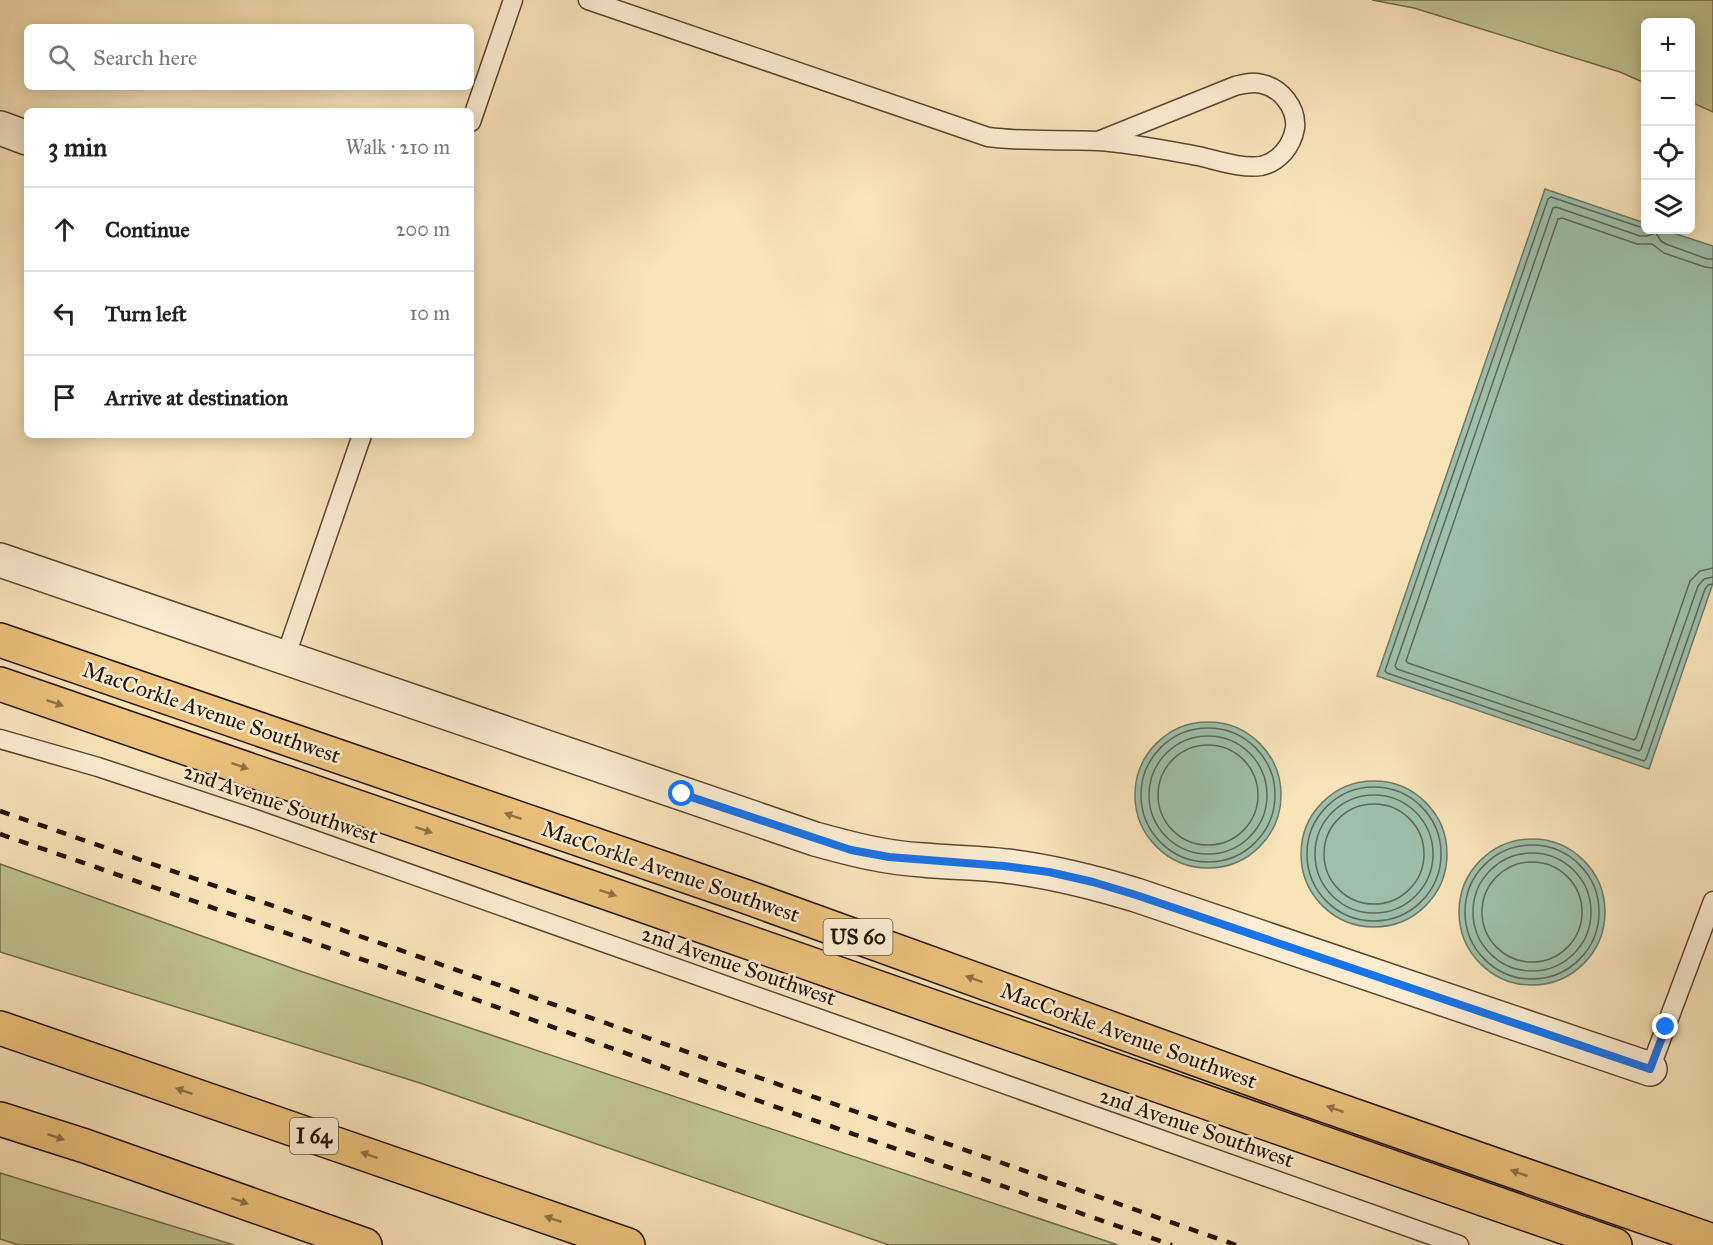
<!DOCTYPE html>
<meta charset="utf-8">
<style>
:root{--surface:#fff;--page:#f2f2f2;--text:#222;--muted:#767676;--line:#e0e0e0}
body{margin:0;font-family:"IM FELL Great Primer",serif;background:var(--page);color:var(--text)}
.controls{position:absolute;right:18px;top:18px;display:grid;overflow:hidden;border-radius:9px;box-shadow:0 3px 15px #0003}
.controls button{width:54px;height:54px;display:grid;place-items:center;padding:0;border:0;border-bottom:2px solid var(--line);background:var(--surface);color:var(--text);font:30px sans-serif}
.stop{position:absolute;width:18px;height:18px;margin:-14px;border:4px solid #1a73e8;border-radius:50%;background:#fff}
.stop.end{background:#1a73e8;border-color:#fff;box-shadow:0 2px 6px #0008}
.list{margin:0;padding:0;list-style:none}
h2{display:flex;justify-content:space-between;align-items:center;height:78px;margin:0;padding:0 24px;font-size:26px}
h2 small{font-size:20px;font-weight:400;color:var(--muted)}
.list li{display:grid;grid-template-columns:39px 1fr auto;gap:18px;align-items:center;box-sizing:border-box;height:84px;padding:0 24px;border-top:2px solid var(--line)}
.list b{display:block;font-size:22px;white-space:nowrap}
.list em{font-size:20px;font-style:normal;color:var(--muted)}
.icon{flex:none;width:33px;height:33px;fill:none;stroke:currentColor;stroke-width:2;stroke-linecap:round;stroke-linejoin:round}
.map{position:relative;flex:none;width:1713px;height:1245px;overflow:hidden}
.search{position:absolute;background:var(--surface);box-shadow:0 3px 15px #0003;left:24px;top:24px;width:450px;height:66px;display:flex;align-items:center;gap:15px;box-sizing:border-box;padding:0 21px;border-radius:9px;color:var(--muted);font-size:22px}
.panel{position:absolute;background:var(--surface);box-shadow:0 3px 15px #0003;left:24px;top:108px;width:450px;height:330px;border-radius:9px}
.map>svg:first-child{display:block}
.green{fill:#bfc48f;stroke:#726c48;stroke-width:1.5}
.water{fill:#9ebfac;stroke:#6d7a68;stroke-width:1.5}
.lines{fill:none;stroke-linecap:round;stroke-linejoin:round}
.shore{stroke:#616956;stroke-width:1.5}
.service-casing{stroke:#59472f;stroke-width:21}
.minor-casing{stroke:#59472f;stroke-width:36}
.primary-casing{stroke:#241301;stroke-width:36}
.motorway-casing{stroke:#241301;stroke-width:36}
.service{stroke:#fbedd2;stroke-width:18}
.minor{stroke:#fbedd2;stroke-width:33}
.primary{stroke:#ecc27d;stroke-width:33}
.motorway{stroke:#ecc27d;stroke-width:33}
.rail{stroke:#241301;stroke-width:4.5;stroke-dasharray:10 10;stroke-linecap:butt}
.oneway{fill:#927345}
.route{stroke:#1a73e8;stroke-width:8}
.labels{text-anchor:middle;stroke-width:5;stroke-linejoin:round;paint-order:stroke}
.shield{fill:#fbedd2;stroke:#645440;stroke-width:1.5}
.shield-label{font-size:21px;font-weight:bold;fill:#241301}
.street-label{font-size:22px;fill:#241301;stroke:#fbedd2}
</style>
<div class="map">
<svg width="1713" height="1245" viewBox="0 0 1713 1245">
<rect width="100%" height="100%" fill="#f9e4ba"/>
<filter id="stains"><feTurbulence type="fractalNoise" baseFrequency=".00333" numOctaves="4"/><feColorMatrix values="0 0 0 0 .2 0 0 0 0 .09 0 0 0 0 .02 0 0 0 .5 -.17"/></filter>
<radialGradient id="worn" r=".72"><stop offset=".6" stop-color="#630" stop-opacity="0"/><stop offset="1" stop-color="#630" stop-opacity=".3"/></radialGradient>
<!-- green -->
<g class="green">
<path d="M1372,0H1713V112L1691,102L1690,22H1646L1645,83L1620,72L1414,8Z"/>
<path d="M0,864L297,970L1118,1245H889L420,1083L0,952Z"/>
<path d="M0,1173L234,1245H19L0,1239Z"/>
</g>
<!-- water -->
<g class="water">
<path d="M1545,189L1645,223L1646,230H1664L1713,246V583L1649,769L1377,676Z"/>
<circle cx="1208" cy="795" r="73"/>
<circle cx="1374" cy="854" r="73"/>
<circle cx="1532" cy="912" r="73"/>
</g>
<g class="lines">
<!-- shore -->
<g class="shore">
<path d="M1646,229L1551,197L1548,199L1385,671L1387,673L1644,761L1646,759L1705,589L1708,585L1713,584"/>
<path d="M1713,259H1707L1666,244L1661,241L1656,233L1647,236H1640L1556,207L1553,208L1395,666L1397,669L1639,751L1641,749L1698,586L1704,579L1713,577"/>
<path d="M1713,268L1705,267L1664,253L1652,244H1637L1562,218L1558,219L1406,661L1408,663L1634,740L1636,738L1690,581L1700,571L1713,568"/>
<circle cx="1208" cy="795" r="67"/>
<circle cx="1208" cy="795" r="59"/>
<circle cx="1208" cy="795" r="50"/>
<circle cx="1374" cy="854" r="67"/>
<circle cx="1374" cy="854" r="59"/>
<circle cx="1374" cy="854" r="50"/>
<circle cx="1532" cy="912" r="67"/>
<circle cx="1532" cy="912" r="59"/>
<circle cx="1532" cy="912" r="50"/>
</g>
<!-- service casing -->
<g class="service-casing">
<g id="service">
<path d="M588,0L988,137C1025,142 1061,139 1098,141C1131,143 1165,150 1198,156C1216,160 1242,169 1261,166C1279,162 1292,146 1295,128C1297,108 1281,88 1262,84C1253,81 1244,84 1235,86L1098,141"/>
<path d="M471,122L513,0"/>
<path d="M285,658L362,435"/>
<path d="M0,739L98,767L255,819L1459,1245"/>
<path d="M1650,1069L1713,901"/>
</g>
</g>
<!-- minor casing -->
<g class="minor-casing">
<g id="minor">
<path d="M0,128L27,138"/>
<path d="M0,560L815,839C851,849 886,858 923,860C951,863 978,862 1006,866C1050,871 1093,882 1136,895L1650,1069"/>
</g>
</g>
<!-- primary casing -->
<g class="primary-casing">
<g id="primary">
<path d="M0,640L744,896L1301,1097L1713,1241"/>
<path d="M0,684L613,895L1615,1245"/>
</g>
</g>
<!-- motorway casing -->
<g class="motorway-casing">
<g id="motorway">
<path d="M0,1028L628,1245"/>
<path d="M0,1119L85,1146L365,1245"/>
</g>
</g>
<!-- service -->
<use href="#service" class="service"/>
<!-- minor -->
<use href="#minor" class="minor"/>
<!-- primary -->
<use href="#primary" class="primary"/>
<!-- motorway -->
<use href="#motorway" class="motorway"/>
<!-- rail -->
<g class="rail">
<path d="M0,811L417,956L797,1091L1236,1245"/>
<path d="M0,834L410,976L790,1112L1172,1245"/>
</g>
</g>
<!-- one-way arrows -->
<defs><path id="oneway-solid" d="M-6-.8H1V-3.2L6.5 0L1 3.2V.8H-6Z" transform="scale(1.5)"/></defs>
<g class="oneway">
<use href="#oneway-solid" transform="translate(55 703) rotate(19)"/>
<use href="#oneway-solid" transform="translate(240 766) rotate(19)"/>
<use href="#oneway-solid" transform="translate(513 816) rotate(-161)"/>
<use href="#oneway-solid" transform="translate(424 830) rotate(19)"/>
<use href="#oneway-solid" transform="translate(608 893) rotate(19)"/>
<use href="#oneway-solid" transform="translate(974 979) rotate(-160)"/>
<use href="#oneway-solid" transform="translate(184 1091) rotate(-161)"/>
<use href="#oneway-solid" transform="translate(1335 1109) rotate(-161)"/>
<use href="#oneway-solid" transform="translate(56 1137) rotate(18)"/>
<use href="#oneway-solid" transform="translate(369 1155) rotate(-161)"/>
<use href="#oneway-solid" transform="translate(1519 1173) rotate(-161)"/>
<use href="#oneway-solid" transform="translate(240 1201) rotate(19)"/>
<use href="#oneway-solid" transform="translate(553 1219) rotate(-161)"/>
</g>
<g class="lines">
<!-- route -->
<path class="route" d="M682,794L851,850L889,857L1004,866L1049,872L1093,882L1136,895L1650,1069L1666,1027"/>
</g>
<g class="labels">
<!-- shield labels -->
<g class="shield">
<rect x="823.5" y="919" width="69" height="36" rx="4.5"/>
<rect x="290" y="1118" width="48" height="36" rx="4.5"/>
</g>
<g class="shield-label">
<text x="858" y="944">US 60</text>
<text x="314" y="1143">I 64</text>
</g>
<!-- street labels -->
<g class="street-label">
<text transform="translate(212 712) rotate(19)" y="8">MacCorkle Avenue Southwest</text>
<text transform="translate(281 803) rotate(19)" y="8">2nd Avenue Southwest</text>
<text transform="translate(671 871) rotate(19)" y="8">MacCorkle Avenue Southwest</text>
<text transform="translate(739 965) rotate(19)" y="8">2nd Avenue Southwest</text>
<text transform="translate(1129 1035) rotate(20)" y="8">MacCorkle Avenue Southwest</text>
<text transform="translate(1197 1127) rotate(19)" y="8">2nd Avenue Southwest</text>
</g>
</g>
<rect width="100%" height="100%" filter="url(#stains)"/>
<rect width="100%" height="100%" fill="url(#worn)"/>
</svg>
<div class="controls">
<button>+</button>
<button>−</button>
<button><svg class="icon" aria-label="locate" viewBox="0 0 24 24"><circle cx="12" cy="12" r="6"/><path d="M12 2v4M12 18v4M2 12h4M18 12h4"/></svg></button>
<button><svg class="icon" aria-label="layers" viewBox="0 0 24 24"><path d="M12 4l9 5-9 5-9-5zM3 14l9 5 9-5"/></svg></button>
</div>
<div class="stop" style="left:682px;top:794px"></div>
<div class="stop end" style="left:1666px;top:1027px"></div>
<div class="search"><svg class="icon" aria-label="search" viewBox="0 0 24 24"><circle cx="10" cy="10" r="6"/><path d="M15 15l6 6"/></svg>Search here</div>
<section class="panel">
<h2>3 min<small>Walk · 210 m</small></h2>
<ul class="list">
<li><svg class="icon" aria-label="ahead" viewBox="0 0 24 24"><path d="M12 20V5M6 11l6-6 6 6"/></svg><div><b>Continue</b></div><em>200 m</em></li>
<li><svg class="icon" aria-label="left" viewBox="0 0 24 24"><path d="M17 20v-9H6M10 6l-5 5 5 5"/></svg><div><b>Turn left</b></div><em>10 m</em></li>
<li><svg class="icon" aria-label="arrive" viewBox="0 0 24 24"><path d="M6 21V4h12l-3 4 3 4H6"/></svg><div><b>Arrive at destination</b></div></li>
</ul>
</section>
</div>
